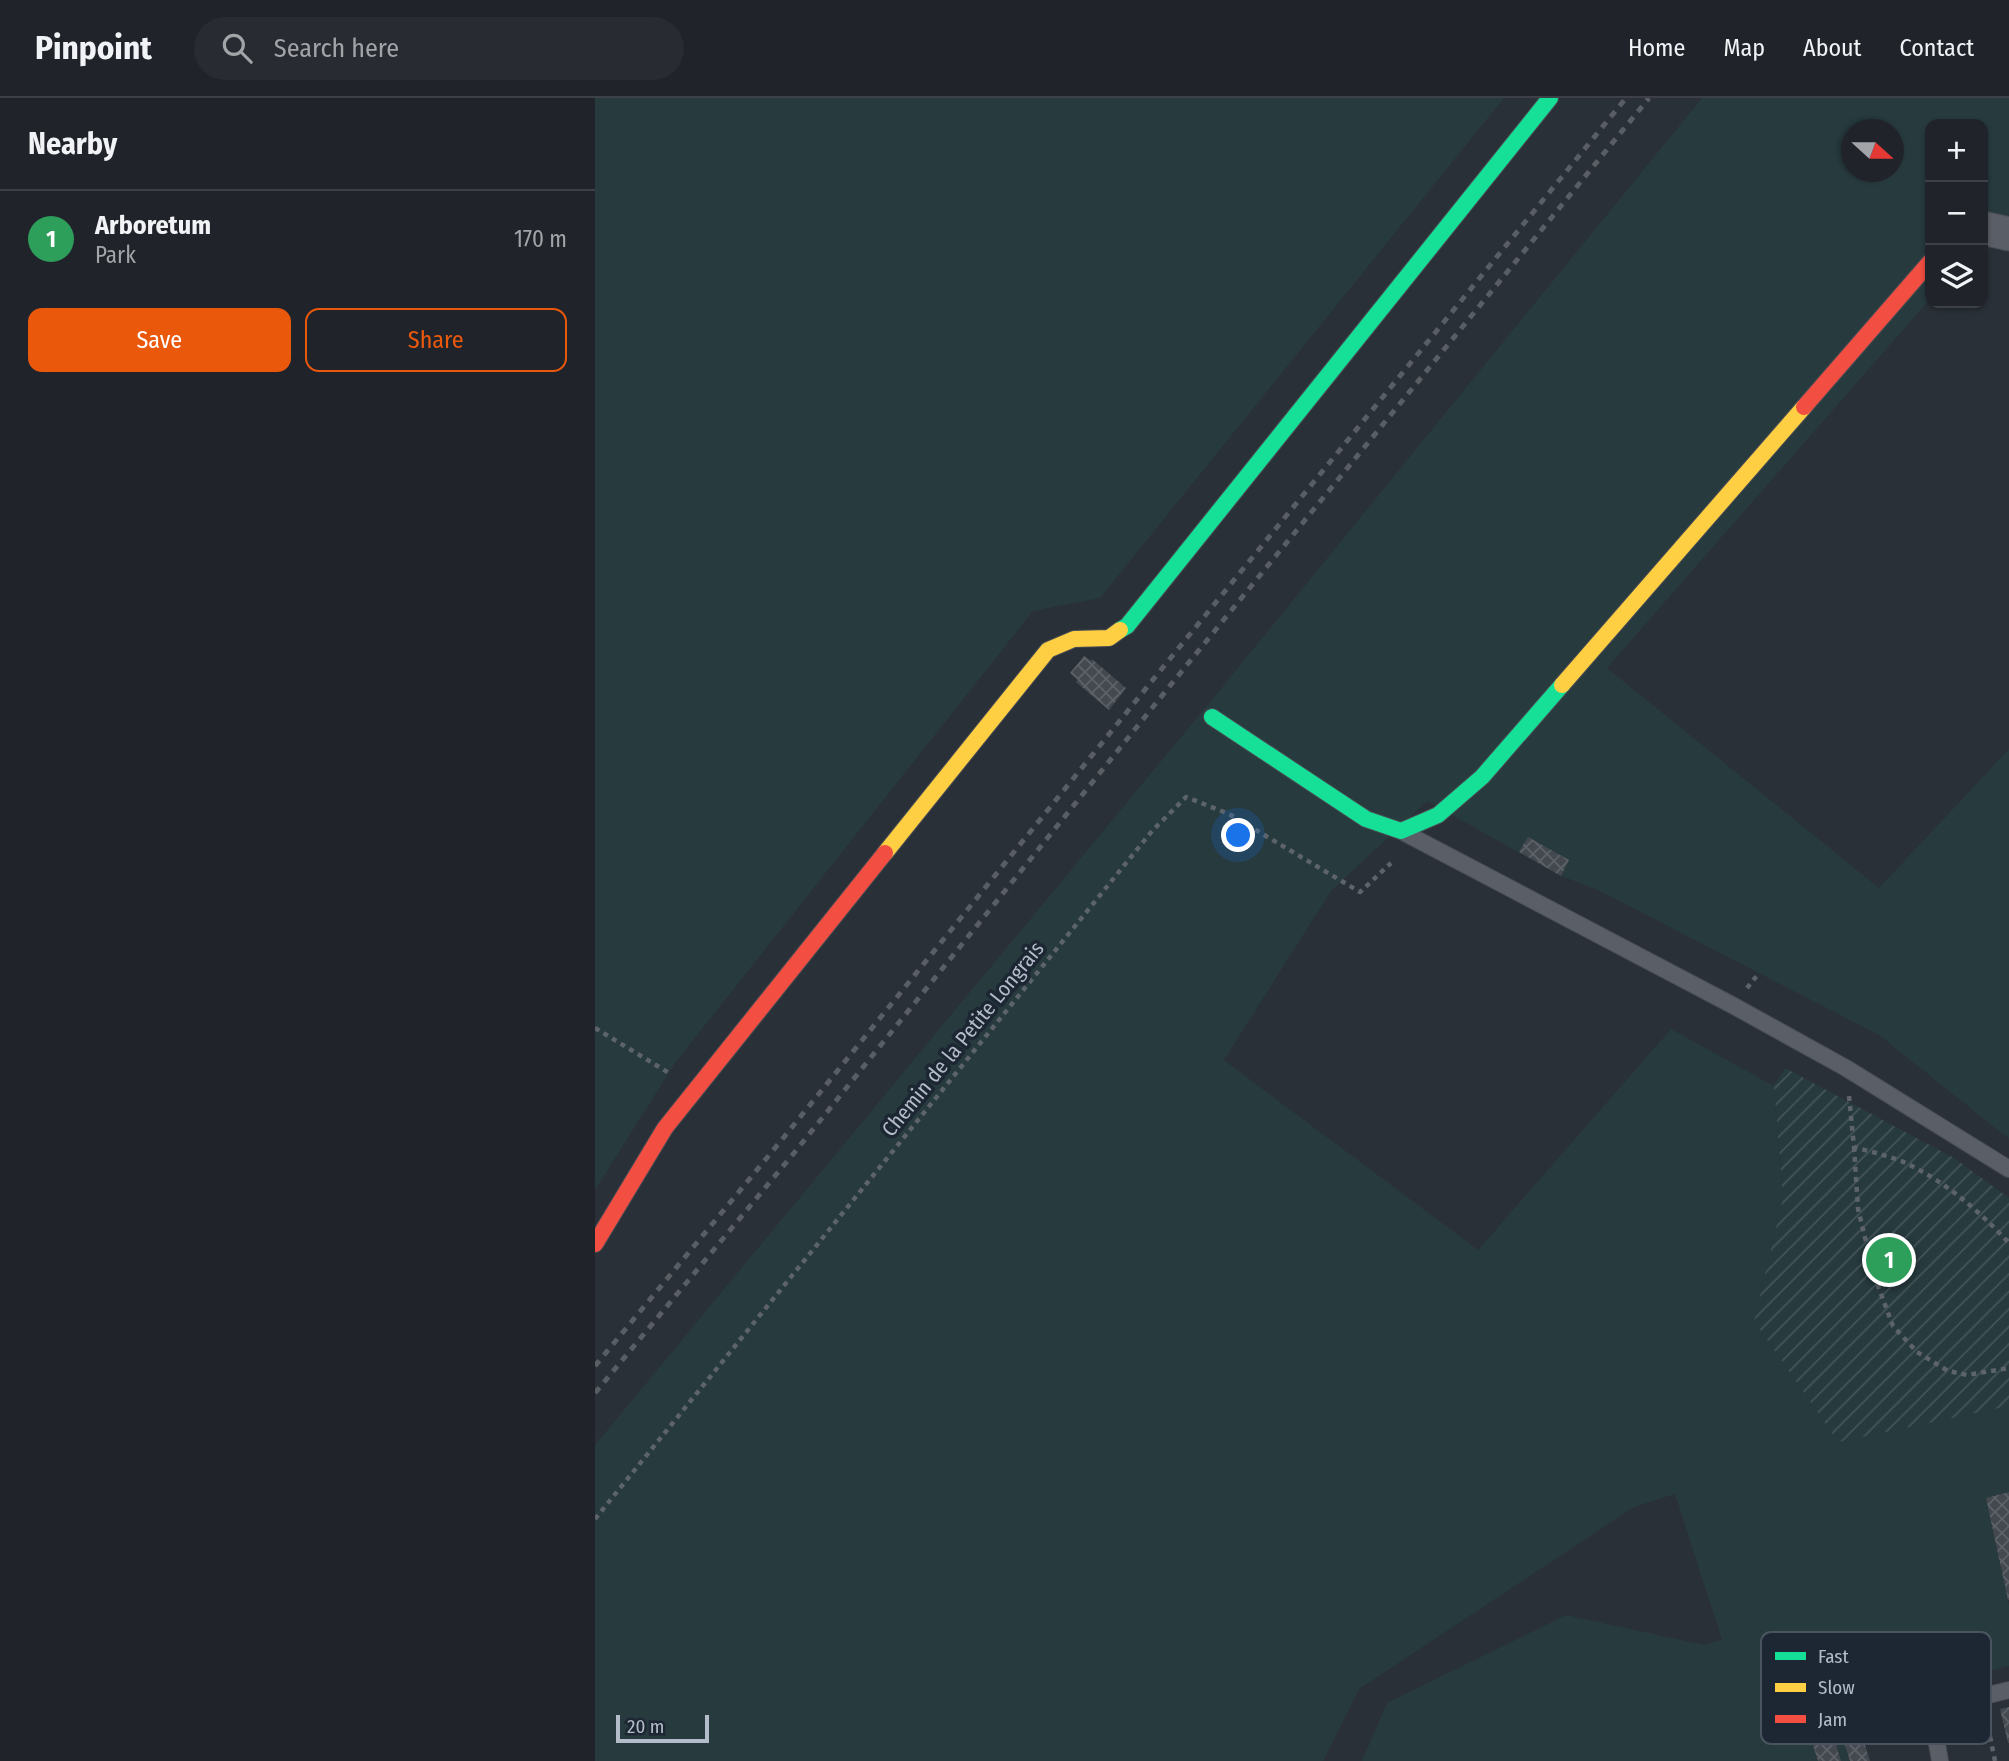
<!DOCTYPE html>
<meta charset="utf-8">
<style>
:root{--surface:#20242a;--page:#282c32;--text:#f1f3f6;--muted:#a2a4a8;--line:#3d4147;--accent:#ea580c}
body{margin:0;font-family:"Fira Sans Condensed",sans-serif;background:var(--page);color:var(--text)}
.controls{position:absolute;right:21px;top:21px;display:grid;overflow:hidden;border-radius:14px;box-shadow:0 2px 5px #0004}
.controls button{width:63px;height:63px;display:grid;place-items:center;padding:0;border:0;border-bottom:2px solid var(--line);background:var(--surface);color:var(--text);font:35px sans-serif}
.compass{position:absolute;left:1246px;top:21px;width:63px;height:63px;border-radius:50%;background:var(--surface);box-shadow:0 2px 5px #0004;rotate:111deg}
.scale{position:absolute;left:21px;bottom:18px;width:93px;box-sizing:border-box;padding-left:7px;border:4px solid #b4bcc9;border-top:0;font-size:19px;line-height:24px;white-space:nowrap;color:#b4bcc9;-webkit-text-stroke:5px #1d2633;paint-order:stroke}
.you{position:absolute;left:644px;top:738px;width:24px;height:24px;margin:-18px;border:5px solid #fff;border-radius:50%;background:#1a73e8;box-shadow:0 0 0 10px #1a73e833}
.badge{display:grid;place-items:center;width:46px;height:46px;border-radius:50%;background:var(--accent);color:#fff;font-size:23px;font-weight:700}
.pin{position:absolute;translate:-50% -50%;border:4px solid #fff;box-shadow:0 2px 7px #0006}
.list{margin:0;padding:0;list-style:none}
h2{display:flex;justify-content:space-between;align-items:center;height:91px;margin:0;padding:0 28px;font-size:30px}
h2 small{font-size:23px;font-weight:400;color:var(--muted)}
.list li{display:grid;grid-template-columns:46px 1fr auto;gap:21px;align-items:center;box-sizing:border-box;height:98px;padding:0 28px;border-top:2px solid var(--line)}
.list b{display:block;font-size:26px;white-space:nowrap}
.list p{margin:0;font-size:23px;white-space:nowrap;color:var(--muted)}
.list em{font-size:23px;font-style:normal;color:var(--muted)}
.actions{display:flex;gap:14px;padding:21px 28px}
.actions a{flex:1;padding:16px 0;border:2px solid var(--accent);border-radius:14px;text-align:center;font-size:24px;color:var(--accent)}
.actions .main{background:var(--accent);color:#fff}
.icon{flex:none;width:38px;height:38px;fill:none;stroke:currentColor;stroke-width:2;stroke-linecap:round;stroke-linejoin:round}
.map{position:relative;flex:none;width:1414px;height:1663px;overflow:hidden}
header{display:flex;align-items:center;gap:42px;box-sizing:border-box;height:98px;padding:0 35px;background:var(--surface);border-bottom:2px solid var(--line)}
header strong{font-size:33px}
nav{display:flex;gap:38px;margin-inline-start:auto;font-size:24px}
.search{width:490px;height:63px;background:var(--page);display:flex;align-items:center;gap:18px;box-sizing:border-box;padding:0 24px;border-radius:38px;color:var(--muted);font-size:26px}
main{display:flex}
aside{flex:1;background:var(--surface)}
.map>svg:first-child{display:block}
.green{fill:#273a3e;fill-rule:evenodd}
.garden{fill:url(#garden-furrows)}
.building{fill:url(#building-cross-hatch)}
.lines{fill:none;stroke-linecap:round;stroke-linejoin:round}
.lane-casing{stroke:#484c53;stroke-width:18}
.street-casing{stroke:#484c53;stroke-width:35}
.fast-casing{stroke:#484c53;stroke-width:18}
.slow-casing{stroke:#484c53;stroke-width:18}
.jam-casing{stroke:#484c53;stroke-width:18}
.path{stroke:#5d636a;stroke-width:4.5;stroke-dasharray:5 5;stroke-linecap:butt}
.lane{stroke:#5a5e66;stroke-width:16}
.street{stroke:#5a5e66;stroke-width:33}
.fast{stroke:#16e098;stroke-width:16}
.slow{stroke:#ffcf43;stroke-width:16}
.jam{stroke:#f24e42;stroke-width:16}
.rail{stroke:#595d64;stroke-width:5;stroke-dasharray:7 7;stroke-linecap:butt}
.labels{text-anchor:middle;stroke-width:7;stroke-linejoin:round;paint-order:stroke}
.street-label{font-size:21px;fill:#b4bcc9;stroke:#1d2633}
.key{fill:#1d2633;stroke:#4a5360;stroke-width:2}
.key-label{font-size:19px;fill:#b4bcc9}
</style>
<header>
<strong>Pinpoint</strong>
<div class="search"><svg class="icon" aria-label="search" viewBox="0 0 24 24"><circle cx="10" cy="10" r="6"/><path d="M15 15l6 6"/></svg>Search here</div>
<nav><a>Home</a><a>Map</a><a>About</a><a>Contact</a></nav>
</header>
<main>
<aside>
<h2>Nearby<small></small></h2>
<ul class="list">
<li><span class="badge" style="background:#2e9e5b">1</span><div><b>Arboretum</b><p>Park</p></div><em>170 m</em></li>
</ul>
<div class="actions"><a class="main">Save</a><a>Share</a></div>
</aside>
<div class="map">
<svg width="1414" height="1663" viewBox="0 0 1414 1663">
<defs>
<pattern id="garden-furrows" width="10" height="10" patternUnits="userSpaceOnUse" patternTransform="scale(1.75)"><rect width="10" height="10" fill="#273a3e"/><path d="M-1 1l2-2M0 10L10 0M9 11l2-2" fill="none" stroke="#445559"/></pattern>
<pattern id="building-cross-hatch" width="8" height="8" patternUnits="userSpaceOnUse" patternTransform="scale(1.75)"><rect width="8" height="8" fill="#444950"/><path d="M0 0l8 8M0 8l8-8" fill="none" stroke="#5d6168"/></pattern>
</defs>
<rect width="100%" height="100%" fill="#2a3038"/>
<!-- green -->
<g class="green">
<path d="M0,0H909L505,500L438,513L80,965L0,1092Z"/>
<path d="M1107,0H1414V153L1402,149L1388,153V26H1335V201L1012,570L1284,790L1414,651V1041L1284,937L1003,792L966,778L832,703L736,793L629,962L883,1152L1076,931L1179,988L1188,1100L1159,1223L1243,1343L1414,1308V1394L1391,1400L1414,1507V1568L1343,1585L1259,1608L1277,1663L1261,1619L1243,1625L1255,1663H1246L1213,1557L1191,1565L1223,1663H767L792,1605L971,1517L1109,1547L1127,1542L1080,1396L1039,1409L764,1591L728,1663H0V1347L620,598ZM1256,32H1298V74H1256Z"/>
</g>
<!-- garden -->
<path class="garden" d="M1190,970L1359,1060L1414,1100V1308L1243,1344L1159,1223L1188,1100L1179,988Z"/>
<!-- building -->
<g class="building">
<path d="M489,558L496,563L497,561L531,590L514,612L481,584L483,582L475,575Z"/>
<path d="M933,739L974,762L966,778L924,754Z"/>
<path d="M1414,1394V1502H1413L1391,1400Z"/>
<path d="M1213,1557L1246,1663H1223L1191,1564Z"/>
<path d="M1414,1609V1645H1413L1405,1611Z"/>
<path d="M1261,1619L1275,1663H1255L1243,1625Z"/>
</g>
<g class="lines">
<!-- lane casing -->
<g class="lane-casing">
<g id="lane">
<path d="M808,734L1139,908L1251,970L1414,1071"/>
<path d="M1345,1663L1336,1611L1414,1592"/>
</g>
</g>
<!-- street casing -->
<g class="street-casing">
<path id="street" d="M1388,130L1414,136"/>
</g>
<!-- fast casing -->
<g class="fast-casing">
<g id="fast">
<path d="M525,532L532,528L955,0"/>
<path d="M617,619L771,721L806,733L843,717L887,679L967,587"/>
</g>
</g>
<!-- slow casing -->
<g class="slow-casing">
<g id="slow">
<path d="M967,587L1209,309"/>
<path d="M290,755L453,552L479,541L514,540L525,532"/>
</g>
</g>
<!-- jam casing -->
<g class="jam-casing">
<g id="jam">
<path d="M1209,309L1335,164"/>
<path d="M0,1146L70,1030L290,755"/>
</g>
</g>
<!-- path -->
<g class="path">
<path d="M1152,890L1164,875"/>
<path d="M0,930L74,975"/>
<path d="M1254,998L1259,1049C1276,1054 1295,1058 1311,1065C1352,1085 1383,1112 1414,1145"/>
<path d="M1259,1049L1263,1111L1280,1180L1298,1228L1322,1254L1353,1273L1372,1277L1414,1270"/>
<path d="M0,1421L557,733L591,699L634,716L765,794L796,765"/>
<path d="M1391,1619L1400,1663"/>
</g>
<!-- lane -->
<use href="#lane" class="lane"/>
<!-- street -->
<use href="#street" class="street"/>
<!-- fast -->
<use href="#fast" class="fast"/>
<!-- slow -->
<use href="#slow" class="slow"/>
<!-- jam -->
<use href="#jam" class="jam"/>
<!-- rail -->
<g class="rail">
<path d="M0,1268L185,1044L565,573L1031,0"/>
<path d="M0,1295L199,1055L578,584L1054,0"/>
</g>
</g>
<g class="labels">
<!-- street labels -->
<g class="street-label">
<text transform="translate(368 941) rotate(-51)" y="7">Chemin de la Petite Longrais</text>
</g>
</g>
<!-- legend -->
<rect x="1166" y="1534" width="230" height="112" rx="10" class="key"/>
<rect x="1180" y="1554" width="31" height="8" fill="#16e098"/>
<rect x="1180" y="1585" width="31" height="9" fill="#ffcf43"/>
<rect x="1180" y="1617" width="31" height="8" fill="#f24e42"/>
<g class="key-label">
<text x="1223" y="1565">Fast</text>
<text x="1223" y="1596">Slow</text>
<text x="1223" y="1628">Jam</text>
</g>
</svg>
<div class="controls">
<button>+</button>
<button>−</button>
<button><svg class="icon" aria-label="layers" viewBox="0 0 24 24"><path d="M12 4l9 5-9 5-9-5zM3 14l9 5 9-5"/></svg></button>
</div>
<svg class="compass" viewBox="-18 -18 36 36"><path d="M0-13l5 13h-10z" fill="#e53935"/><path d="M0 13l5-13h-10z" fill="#a2a4a8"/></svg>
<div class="scale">20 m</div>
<div class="you"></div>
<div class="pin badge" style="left:1294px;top:1162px;background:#2e9e5b">1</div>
</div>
</main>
